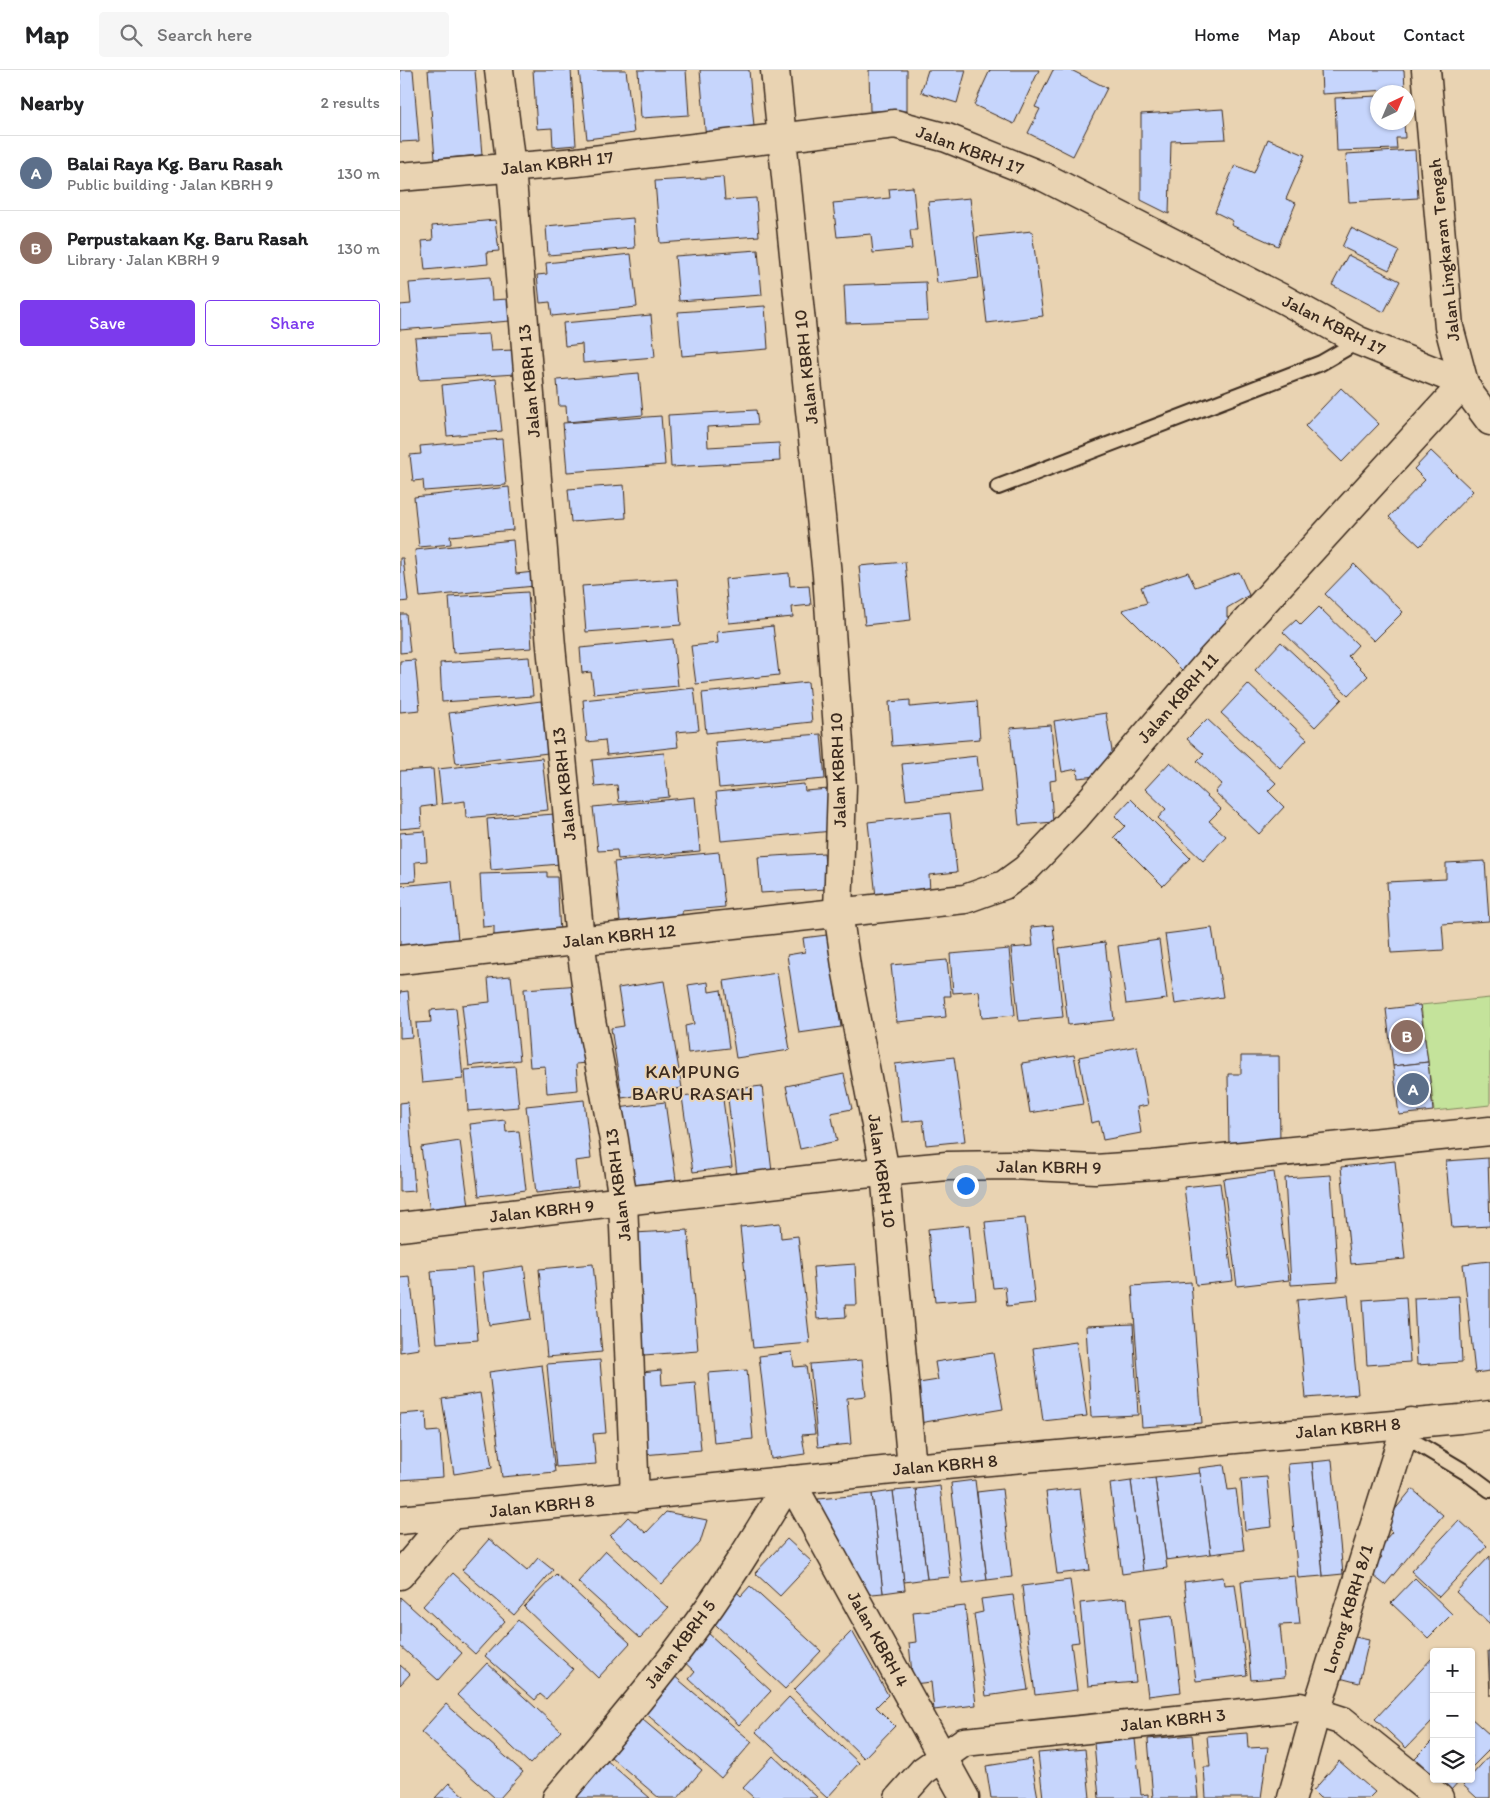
<!DOCTYPE html>
<meta charset="utf-8">
<style>
:root{--surface:#fff;--page:#f6f6f6;--text:#202124;--muted:#757577;--line:#e0e0e0;--accent:#7c3aed}
body{margin:0;font-family:Itim,sans-serif;background:var(--page);color:var(--text)}
.controls{position:absolute;right:15px;bottom:15px;display:grid;overflow:hidden;border-radius:5px;box-shadow:0 1px 4px #0004}
.controls button{width:45px;height:45px;display:grid;place-items:center;padding:0;border:0;border-bottom:1px solid var(--line);background:var(--surface);color:var(--text);font:25px sans-serif}
.compass{position:absolute;left:970px;top:15px;width:45px;height:45px;border-radius:50%;background:var(--surface);box-shadow:0 1px 4px #0004;rotate:44deg}
.you{position:absolute;left:565px;top:1115px;width:18px;height:18px;margin:-12px;border:4px solid #fff;border-radius:50%;background:#1a73e8;box-shadow:0 0 0 8px #1a73e833}
.badge{display:grid;place-items:center;width:32px;height:32px;border-radius:50%;background:var(--accent);color:#fff;font-size:16px;font-weight:700}
.pin{position:absolute;translate:-50% -50%;border:2px solid #fff;box-shadow:0 1px 5px #0006}
.list{margin:0;padding:0;list-style:none}
h2{display:flex;justify-content:space-between;align-items:center;height:65px;margin:0;padding:0 20px;font-size:21px}
h2 small{font-size:16px;font-weight:400;color:var(--muted)}
.list li{display:grid;grid-template-columns:32px 1fr auto;gap:15px;align-items:center;box-sizing:border-box;height:75px;padding:0 20px;border-top:1px solid var(--line)}
.list b{display:block;font-size:19px;white-space:nowrap}
.list p{margin:0;font-size:16px;white-space:nowrap;color:var(--muted)}
.list em{font-size:16px;font-style:normal;color:var(--muted)}
.actions{display:flex;gap:10px;padding:15px 20px}
.actions a{flex:1;padding:11px 0;border:1px solid var(--accent);border-radius:5px;text-align:center;font-size:18px;color:var(--accent)}
.actions .main{background:var(--accent);color:#fff}
.icon{flex:none;width:28px;height:28px;fill:none;stroke:currentColor;stroke-width:2;stroke-linecap:round;stroke-linejoin:round}
.map{position:relative;flex:none;width:1090px;height:1728px;overflow:hidden}
header{display:flex;align-items:center;gap:30px;box-sizing:border-box;height:70px;padding:0 25px;background:var(--surface);border-bottom:1px solid var(--line)}
header strong{font-size:24px}
nav{display:flex;gap:28px;margin-inline-start:auto;font-size:18px}
.search{width:350px;height:45px;background:var(--page);display:flex;align-items:center;gap:12px;box-sizing:border-box;padding:0 18px;border-radius:5px;color:var(--muted);font-size:19px}
main{display:flex}
aside{flex:1;background:var(--surface)}
.map>svg:first-child{display:block}
.green{fill:#c4e39b;stroke:#80865c}
.building{fill:#c6d5fc;stroke:#3b2a1e}
.lines{fill:none;stroke-linecap:round;stroke-linejoin:round}
.service-casing{stroke:#3b2a1e;stroke-width:18}
.minor-casing{stroke:#3b2a1e;stroke-width:31}
.tertiary-casing{stroke:#3b2a1e;stroke-width:31}
.service{stroke:#e9d3b2;stroke-width:14}
.minor{stroke:#e9d3b2;stroke-width:28}
.tertiary{stroke:#e9d3b2;stroke-width:28}
.labels{text-anchor:middle;stroke-width:4;stroke-linejoin:round;paint-order:stroke}
.street-label{font-size:18px;fill:#3b2a1e;stroke:#e9d3b2}
.neighbourhood-label{font-size:19px;letter-spacing:1px;fill:#3b2a1e;stroke:#e9d3b2}
</style>
<header>
<strong>Map</strong>
<div class="search"><svg class="icon" aria-label="search" viewBox="0 0 24 24"><circle cx="10" cy="10" r="6"/><path d="M15 15l6 6"/></svg>Search here</div>
<nav><a>Home</a><a>Map</a><a>About</a><a>Contact</a></nav>
</header>
<main>
<aside>
<h2>Nearby<small>2 results</small></h2>
<ul class="list">
<li><span class="badge" style="background:#5c6f8a">A</span><div><b>Balai Raya Kg. Baru Rasah</b><p>Public building · Jalan KBRH 9</p></div><em>130 m</em></li>
<li><span class="badge" style="background:#8d6e63">B</span><div><b>Perpustakaan Kg. Baru Rasah</b><p>Library · Jalan KBRH 9</p></div><em>130 m</em></li>
</ul>
<div class="actions"><a class="main">Save</a><a>Share</a></div>
</aside>
<div class="map">
<svg width="1090" height="1728" viewBox="0 0 1090 1728">
<rect width="100%" height="100%" fill="#e9d3b2"/>
<filter id="ink" filterUnits="userSpaceOnUse"><feTurbulence type="fractalNoise" baseFrequency=".02" numOctaves="2"/><feDisplacementMap in="SourceGraphic" scale="10" xChannelSelector="R" yChannelSelector="G"/><feConvolveMatrix kernelMatrix="1 2 1 2 8 2 1 2 1" color-interpolation-filters="sRGB"/></filter>
<g filter="url(#ink)">
<!-- green -->
<path class="green" d="M1090,928V1035L1034,1041L1021,935Z"/>
<!-- building -->
<g class="building">
<path d="M0,0H13L19,71L0,72Z"/>
<path d="M28,0H75L82,85L35,89Z"/>
<path d="M133,0H171L176,75L153,77L152,58L137,59Z"/>
<path d="M179,0H226L234,63L187,69Z"/>
<path d="M238,0H286L289,45L241,48Z"/>
<path d="M300,0H349L355,68L306,71Z"/>
<path d="M469,0H507V41H470Z"/>
<path d="M528,0H566L557,33L521,22Z"/>
<path d="M590,0H639L614,54L574,35Z"/>
<path d="M653,0H671L707,18L673,86L628,63L640,39L635,37Z"/>
<path d="M921,0H1004L1005,19L922,24Z"/>
<path d="M978,26V52H1004L1005,68H996L997,79L937,81L935,28Z"/>
<path d="M823,39L826,69L771,71L769,144L741,130V44Z"/>
<path d="M868,69L905,85L886,129L896,133L878,176L831,155L833,151L815,142L835,95L854,103Z"/>
<path d="M1015,80L1018,128L949,132L946,84Z"/>
<path d="M323,107L325,130L356,128L359,166L260,173L255,111Z"/>
<path d="M513,117L517,160H510L512,179L473,183L471,164L437,167L433,133L490,128L489,119Z"/>
<path d="M570,128L579,208L537,213L528,132Z"/>
<path d="M233,148L235,178L148,185L146,156Z"/>
<path d="M95,150L99,181L87,182L88,194L25,200L22,171L33,170L32,156Z"/>
<path d="M951,158L999,181L989,200L942,177Z"/>
<path d="M632,161L643,246L587,253L577,167Z"/>
<path d="M358,180L362,225L279,231L275,186Z"/>
<path d="M231,184L237,237L152,246L150,232L140,233L137,205L147,204L146,193Z"/>
<path d="M948,185L1000,211L984,242L932,215Z"/>
<path d="M90,207L92,230L108,229L110,251L0,260V235L11,234L9,213Z"/>
<path d="M526,212L528,250L446,253L444,215Z"/>
<path d="M365,236L368,279L282,286L278,242Z"/>
<path d="M251,245L255,287L183,293L182,274L165,276L163,253Z"/>
<path d="M89,264L91,281L114,280L116,304L19,310L15,268Z"/>
<path d="M239,303L243,345L167,352L166,336H159L157,310Z"/>
<path d="M96,309L102,361L47,366L42,315Z"/>
<path d="M941,318L979,354L942,392L905,356Z"/>
<path d="M356,340L358,354L307,357L308,377L379,373L380,391L271,397L268,345Z"/>
<path d="M261,346L265,395L167,402L163,353Z"/>
<path d="M102,369L106,415L24,421L23,410L13,411L10,385L21,384L20,376Z"/>
<path d="M1031,381L1073,421L1020,476L989,447L1025,410L1014,399Z"/>
<path d="M224,415L226,448L171,452L168,419Z"/>
<path d="M109,417L113,460L50,466L51,474L19,477L14,427Z"/>
<path d="M113,470L116,504L134,502L135,516L20,527L15,480Z"/>
<path d="M0,488H3L8,531L0,532Z"/>
<path d="M505,492L511,550L465,555L459,496Z"/>
<path d="M954,494L1003,542L974,571L925,524Z"/>
<path d="M788,502L795,517L839,502L849,525L827,538V547L842,552L790,608L722,540L747,533L741,517Z"/>
<path d="M389,503L390,516L409,515L411,535L392,537L393,547L329,553L325,509Z"/>
<path d="M277,509L281,555L186,562L182,516Z"/>
<path d="M128,522L132,578L53,583L49,527Z"/>
<path d="M919,537L958,575L948,586L968,606L948,625L883,562L896,550L901,555Z"/>
<path d="M0,544H6L10,582L0,583Z"/>
<path d="M373,556L379,605L296,614L291,576L318,573L317,562Z"/>
<path d="M273,569L278,616L194,624L191,602L182,603L180,578Z"/>
<path d="M881,572L942,629L915,657L855,600Z"/>
<path d="M129,587L133,626L42,632L40,593Z"/>
<path d="M15,590L20,640L0,642V591Z"/>
<path d="M408,612L412,652L306,663L302,623Z"/>
<path d="M848,614L907,669L880,698L821,643Z"/>
<path d="M294,618L299,660L276,662L278,677L207,685L205,670L187,672L183,630Z"/>
<path d="M510,630V637L577,631L580,669L492,676L489,632Z"/>
<path d="M141,631L148,683L56,694L49,643Z"/>
<path d="M706,643L714,694L704,705L678,708L677,699L662,702L654,651Z"/>
<path d="M807,649L876,713L868,721L884,737L859,764L815,722L822,714L797,691L804,684L787,669Z"/>
<path d="M651,655L656,710L650,711L653,752L619,755L610,658Z"/>
<path d="M421,664L425,709L319,718L315,672Z"/>
<path d="M264,683L269,727L219,732L217,715L195,717L192,690Z"/>
<path d="M577,686L581,722L506,730L502,694Z"/>
<path d="M142,688L148,740L66,748L65,731L42,734L38,699Z"/>
<path d="M770,692L821,739L809,751L826,766L803,791L758,748L766,739L745,719Z"/>
<path d="M33,699L36,735L21,737L22,757L0,759V701Z"/>
<path d="M404,714L405,721L429,719L433,761L321,771L316,722Z"/>
<path d="M295,727L300,781L218,789L217,780L198,781L193,737Z"/>
<path d="M731,729L790,788L763,816L714,767L725,756L715,746Z"/>
<path d="M550,743L557,802L529,805L530,821L476,827L468,752Z"/>
<path d="M155,744L160,794L91,800L87,749Z"/>
<path d="M25,761L27,791L15,792L16,811L0,812V763Z"/>
<path d="M319,782L325,837L282,841L283,857L221,863L214,792Z"/>
<path d="M424,783L427,819L361,823L358,787Z"/>
<path d="M1085,791L1089,851L1042,854L1044,880L991,883L987,812L1046,809V793Z"/>
<path d="M147,802V807H157L160,864L94,867V856L83,857L80,804Z"/>
<path d="M52,811L59,879L0,884V816Z"/>
<path d="M653,855L663,947L619,951L611,878L633,876L631,857Z"/>
<path d="M812,858L823,927L775,934L765,864Z"/>
<path d="M427,865L441,957L399,963L387,885L405,882L403,868Z"/>
<path d="M759,870L767,929L726,934L718,876Z"/>
<path d="M705,872L714,950L668,955L659,878Z"/>
<path d="M609,879L615,945L582,948L579,921L553,923L550,884Z"/>
<path d="M547,890L551,926H544L546,947L497,952L491,895Z"/>
<path d="M377,903L390,980L336,988L324,911Z"/>
<path d="M111,906L120,990L69,996L62,935L90,932L88,908Z"/>
<path d="M264,911L282,1018L222,1028L211,958L224,956L218,918Z"/>
<path d="M308,912L309,922L321,920L329,978L288,983L285,956L294,954L288,915Z"/>
<path d="M181,915L188,993L176,994L178,1020L147,1023L145,996L130,997L124,919Z"/>
<path d="M8,921L12,967L0,968V922Z"/>
<path d="M1020,935L1028,992L993,996L986,939Z"/>
<path d="M56,938L63,1009L22,1013L16,953L31,952L30,940Z"/>
<path d="M737,976L748,1035L737,1037L741,1063L703,1070L699,1051L691,1053L679,987Z"/>
<path d="M674,985L683,1034L630,1043L622,993Z"/>
<path d="M841,986H879L880,1076L829,1077L828,1004H841Z"/>
<path d="M554,987L565,1071L526,1075L523,1050L502,1052L495,994Z"/>
<path d="M1028,992L1033,1041L999,1045L993,996Z"/>
<path d="M115,996L119,1037L68,1041L65,1000Z"/>
<path d="M444,1004L452,1039L431,1043L437,1071L400,1079L386,1016Z"/>
<path d="M362,1016L372,1102L337,1105L327,1020Z"/>
<path d="M322,1022L332,1097L293,1102L282,1027Z"/>
<path d="M184,1030L191,1089L175,1091L178,1118L136,1123L126,1036Z"/>
<path d="M8,1032L15,1121L0,1122V1033Z"/>
<path d="M265,1032L276,1110L228,1116L218,1038Z"/>
<path d="M105,1050L106,1062L119,1061L126,1120L79,1126L70,1054Z"/>
<path d="M60,1071L69,1136L30,1142L21,1077Z"/>
<path d="M1088,1088L1090,1156L1052,1158L1046,1091Z"/>
<path d="M995,1091L1005,1189L951,1194L941,1097Z"/>
<path d="M874,1102L889,1210L837,1216L823,1109Z"/>
<path d="M931,1105L938,1212L891,1215L885,1108Z"/>
<path d="M820,1113L833,1211L796,1215L784,1117Z"/>
<path d="M625,1148L635,1233L607,1236L605,1217L593,1218L585,1152Z"/>
<path d="M380,1153L381,1168L398,1166L410,1273L353,1278L340,1157Z"/>
<path d="M569,1155L576,1229L535,1232L528,1159Z"/>
<path d="M288,1160L298,1281L244,1285L234,1163Z"/>
<path d="M1090,1191V1301L1075,1303L1063,1194Z"/>
<path d="M193,1194L202,1282L147,1287L139,1199Z"/>
<path d="M455,1194L457,1235H445L446,1247L417,1249L413,1197Z"/>
<path d="M124,1196L131,1249L89,1255L82,1202Z"/>
<path d="M72,1198L78,1270L37,1273L31,1201Z"/>
<path d="M10,1207L19,1279L0,1282V1208Z"/>
<path d="M791,1212L802,1353L742,1357L732,1216Z"/>
<path d="M948,1225L958,1324L906,1328L897,1230Z"/>
<path d="M1059,1226L1062,1292L1017,1295L1014,1228Z"/>
<path d="M1006,1227L1010,1292L967,1295L963,1230Z"/>
<path d="M733,1254L738,1345L691,1347L686,1256Z"/>
<path d="M676,1272L687,1346L643,1351L633,1278Z"/>
<path d="M392,1282L394,1297L406,1296L415,1364L402,1365L405,1384L371,1389L359,1286Z"/>
<path d="M593,1283L603,1339L513,1354L506,1315L538,1310L535,1292Z"/>
<path d="M200,1290L206,1363L193,1364L196,1394L156,1397L147,1294Z"/>
<path d="M462,1290L466,1326L447,1328L451,1374L418,1377L410,1294Z"/>
<path d="M142,1295L155,1402L102,1407L89,1302Z"/>
<path d="M261,1300L262,1315L295,1312L301,1380L243,1385L231,1303Z"/>
<path d="M347,1300L353,1369L314,1373L308,1303Z"/>
<path d="M80,1323L92,1398L54,1404L42,1329Z"/>
<path d="M26,1342L27,1362L40,1361L43,1407L0,1410V1344Z"/>
<path d="M932,1390L943,1504L923,1506L912,1392Z"/>
<path d="M912,1392L923,1506L898,1508L888,1394Z"/>
<path d="M824,1395L828,1420L836,1419L844,1480L811,1484L799,1398Z"/>
<path d="M800,1403L811,1484L766,1490L755,1408Z"/>
<path d="M867,1407L872,1457L845,1460L841,1409Z"/>
<path d="M755,1408L767,1498L743,1501L731,1411Z"/>
<path d="M575,1410L587,1510L563,1513L551,1413Z"/>
<path d="M731,1411L743,1501L722,1504L710,1414Z"/>
<path d="M540,1416L550,1507L527,1509L516,1419Z"/>
<path d="M680,1418L690,1500L657,1504L646,1422Z"/>
<path d="M516,1419L527,1509L504,1512L493,1421Z"/>
<path d="M602,1419L612,1507L587,1510L577,1422Z"/>
<path d="M1012,1419L1043,1445L985,1515L969,1502L982,1487L975,1481L992,1462L983,1454Z"/>
<path d="M493,1421L505,1520L483,1523L472,1424Z"/>
<path d="M472,1424L483,1523L461,1525L418,1429Z"/>
<path d="M266,1442L307,1450L300,1473L262,1514L210,1466L228,1447L246,1463Z"/>
<path d="M1059,1450L1087,1476L1039,1527L1011,1501Z"/>
<path d="M89,1469L127,1501L138,1488L153,1500L114,1545L62,1500Z"/>
<path d="M387,1469L412,1492L380,1526L355,1503Z"/>
<path d="M206,1481L268,1538L240,1568L178,1512Z"/>
<path d="M1090,1486V1554L1056,1522Z"/>
<path d="M53,1503L105,1551L75,1584L23,1536Z"/>
<path d="M156,1504L230,1573L198,1608L124,1537Z"/>
<path d="M895,1506L900,1554L880,1555L885,1607L851,1610L841,1511Z"/>
<path d="M823,1507L824,1515L835,1514L847,1605L796,1611L784,1512Z"/>
<path d="M1015,1508L1052,1544L1028,1568L991,1533Z"/>
<path d="M670,1510L679,1572L671,1573L677,1620L635,1625L622,1516Z"/>
<path d="M330,1516L341,1526L350,1516L421,1581L385,1619L304,1544Z"/>
<path d="M613,1525L628,1620L586,1626L574,1544L583,1542L581,1529Z"/>
<path d="M0,1527L62,1583L38,1610L0,1576Z"/>
<path d="M727,1528L736,1612L688,1616L680,1533Z"/>
<path d="M565,1536L576,1635L534,1640L531,1612L513,1614L509,1573L516,1572L513,1542Z"/>
<path d="M772,1546L781,1622L748,1626L738,1550Z"/>
<path d="M118,1550L173,1599L146,1629L140,1624L135,1630L85,1586Z"/>
<path d="M452,1561L488,1625L476,1637L495,1656L464,1688L394,1620Z"/>
<path d="M307,1562L371,1621L339,1655L289,1609L295,1602L281,1589Z"/>
<path d="M946,1565L969,1570L959,1613L936,1607Z"/>
<path d="M1088,1581H1090V1626Z"/>
<path d="M1034,1586V1649L1006,1678L975,1649Z"/>
<path d="M87,1593L161,1661L130,1694L57,1625Z"/>
<path d="M0,1595L10,1604L0,1615Z"/>
<path d="M266,1599L352,1672L321,1708L236,1635Z"/>
<path d="M389,1627L459,1693L427,1728L356,1662Z"/>
<path d="M46,1634L123,1702L100,1728H95L21,1662Z"/>
<path d="M236,1644L302,1700L278,1728H259L204,1681Z"/>
<path d="M1071,1648L1090,1665V1679L1071,1698Z"/>
<path d="M847,1663L848,1678L868,1677L861,1728H806L804,1697H810L807,1666Z"/>
<path d="M792,1665L798,1728H753L748,1669Z"/>
<path d="M735,1669L741,1725L748,1724V1728H699L694,1673Z"/>
<path d="M1034,1669V1706L1015,1688Z"/>
<path d="M685,1679L690,1728H643L638,1683Z"/>
<path d="M1090,1685V1728H1077L1063,1715L1068,1709H1071V1706Z"/>
<path d="M373,1686L418,1728H354L343,1718Z"/>
<path d="M205,1689L250,1728H177L174,1725Z"/>
<path d="M631,1689L638,1728H591L586,1696Z"/>
<path d="M939,1691L975,1722L969,1728H920L913,1721Z"/>
<path d="M1037,1709H1061L1050,1721Z"/>
<path d="M49,1713L66,1728H35Z"/>
</g>
<g class="lines">
<!-- service casing -->
<g class="service-casing">
<g id="service">
<path d="M598,417L921,293L959,271"/>
<path d="M1003,1365L1067,1403L1090,1420"/>
</g>
</g>
<!-- minor casing -->
<g class="minor-casing">
<g id="minor">
<path d="M99,0L111,98L151,576L180,870L191,950L214,1070L223,1131L235,1427"/>
<path d="M375,0L427,505L442,716L438,842L447,903L485,1102L512,1398"/>
<path d="M0,107L177,92L495,54L547,68L644,107L883,229L959,271L1064,313L808,593L676,747L626,799L604,815L565,829L0,890"/>
<path d="M0,1157L440,1106L547,1096L609,1095L695,1099L753,1095L1090,1061"/>
<path d="M0,1505L50,1446"/>
<path d="M157,1728C200,1677 244,1626 284,1572C323,1521 357,1465 390,1410L565,1728"/>
<path d="M499,1728L523,1701L564,1672L900,1637L943,1651L1039,1728"/>
<path d="M892,1728L916,1642L1003,1365L1011,1352"/>
</g>
</g>
<!-- tertiary casing -->
<g class="tertiary-casing">
<g id="tertiary">
<path d="M1026,0L1049,257L1064,313L1070,324L1090,351"/>
<path d="M0,1450L512,1398L1060,1349L1090,1345"/>
</g>
</g>
<!-- service -->
<use href="#service" class="service"/>
<!-- minor -->
<use href="#minor" class="minor"/>
<!-- tertiary -->
<use href="#tertiary" class="tertiary"/>
</g>
</g>
<g class="labels">
<!-- street labels -->
<g class="street-label">
<text transform="translate(570 80) rotate(20)" y="6">Jalan KBRH 17</text>
<text transform="translate(157 93) rotate(-6)" y="6">Jalan KBRH 17</text>
<text transform="translate(1044 180) rotate(-96)" y="6">Jalan Lingkaran Tengah</text>
<text transform="translate(934 255) rotate(27)" y="6">Jalan KBRH 17</text>
<text transform="translate(406 297) rotate(-96)" y="6">Jalan KBRH 10</text>
<text transform="translate(129 311) rotate(-95)" y="6">Jalan KBRH 13</text>
<text transform="translate(778 628) rotate(-49)" y="6">Jalan KBRH 11</text>
<text transform="translate(438 700) rotate(-92)" y="6">Jalan KBRH 10</text>
<text transform="translate(164 714) rotate(-96)" y="6">Jalan KBRH 13</text>
<text transform="translate(219 866) rotate(-6)" y="6">Jalan KBRH 12</text>
<text transform="translate(649 1097) rotate(1)" y="6">Jalan KBRH 9</text>
<text transform="translate(482 1101) rotate(82)" y="6">Jalan KBRH 10</text>
<text transform="translate(218 1115) rotate(-97)" y="6">Jalan KBRH 13</text>
<text transform="translate(142 1141) rotate(-6)" y="6">Jalan KBRH 9</text>
<text transform="translate(948 1358) rotate(-5)" y="6">Jalan KBRH 8</text>
<text transform="translate(545 1395) rotate(-5)" y="6">Jalan KBRH 8</text>
<text transform="translate(142 1436) rotate(-6)" y="6">Jalan KBRH 8</text>
<text transform="translate(948 1539) rotate(-73)" y="6">Lorong KBRH 8/1</text>
<text transform="translate(478 1569) rotate(61)" y="6">Jalan KBRH 4</text>
<text transform="translate(280 1574) rotate(-53)" y="6">Jalan KBRH 5</text>
<text transform="translate(773 1650) rotate(-6)" y="6">Jalan KBRH 3</text>
</g>
<!-- neighbourhood labels -->
<g class="neighbourhood-label">
<text x="293" y="1008">KAMPUNG<tspan x="293" dy="22">BARU RASAH</tspan></text>
</g>
</g>
</svg>
<div class="controls">
<button>+</button>
<button>−</button>
<button><svg class="icon" aria-label="layers" viewBox="0 0 24 24"><path d="M12 4l9 5-9 5-9-5zM3 14l9 5 9-5"/></svg></button>
</div>
<svg class="compass" viewBox="-18 -18 36 36"><path d="M0-13l5 13h-10z" fill="#e53935"/><path d="M0 13l5-13h-10z" fill="#757577"/></svg>
<div class="you"></div>
<div class="pin badge" style="left:1013px;top:1019px;background:#5c6f8a">A</div>
<div class="pin badge" style="left:1007px;top:966px;background:#8d6e63">B</div>
</div>
</main>
